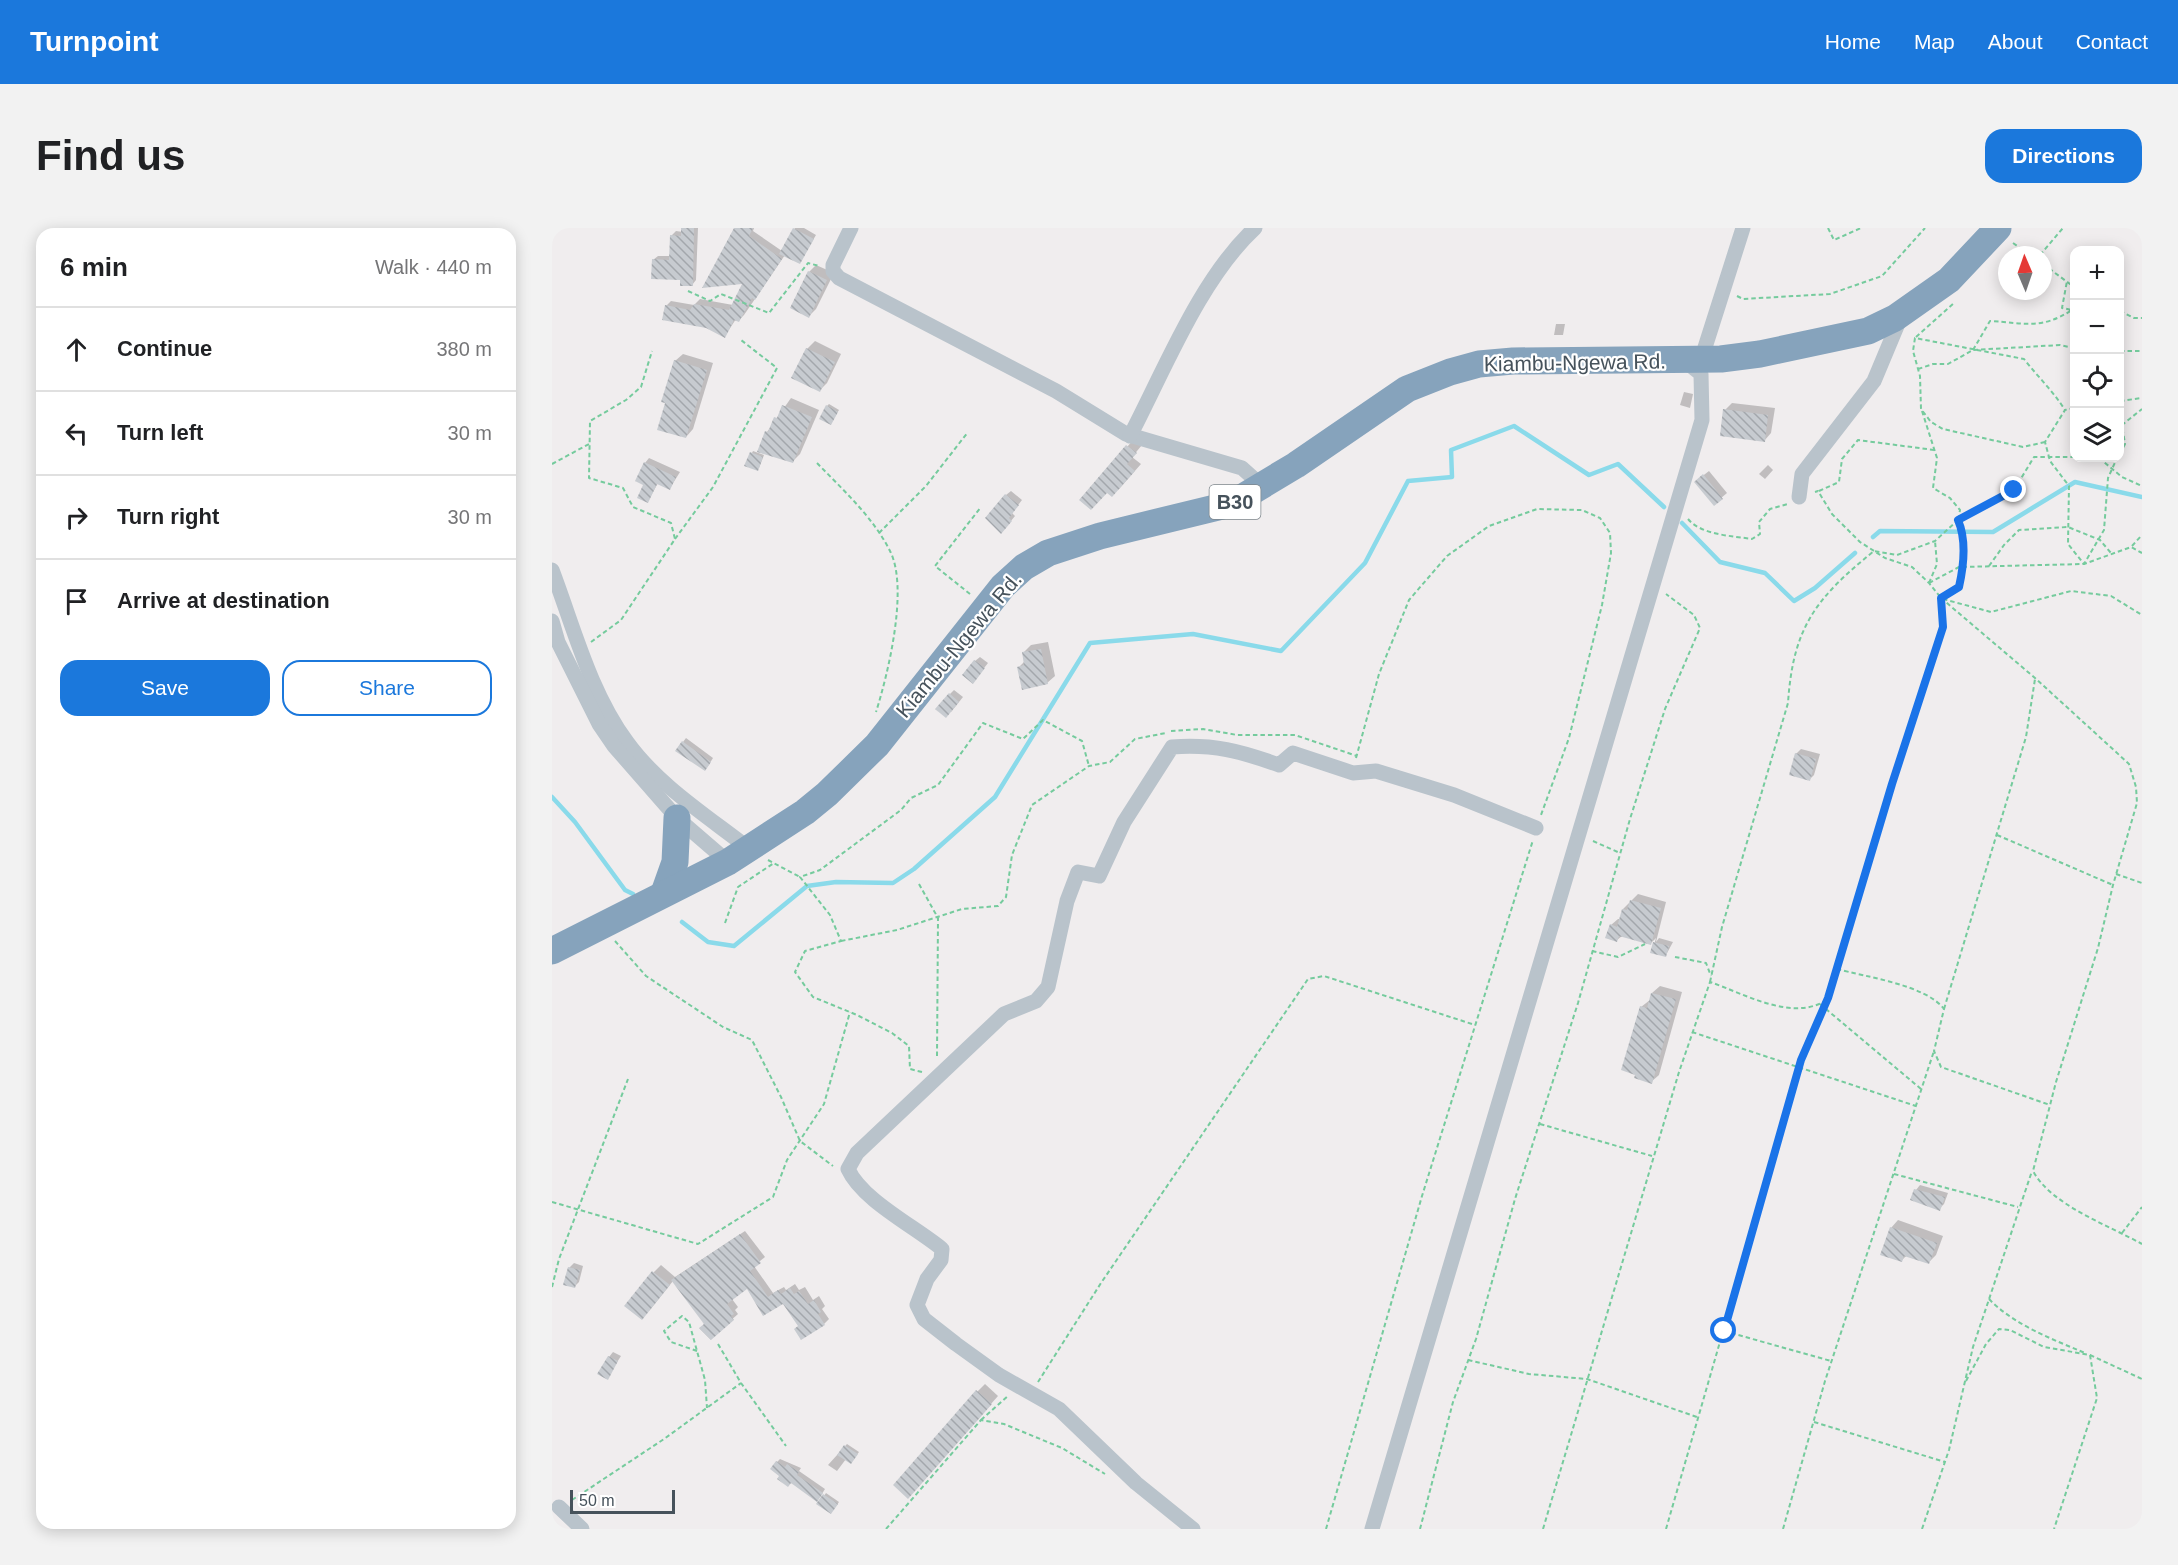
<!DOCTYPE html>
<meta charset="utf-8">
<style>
:root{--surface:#fff;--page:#f2f2f2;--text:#202124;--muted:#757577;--line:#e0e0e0;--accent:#1b78dc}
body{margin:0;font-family:Arial,sans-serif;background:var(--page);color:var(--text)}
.controls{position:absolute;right:18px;top:18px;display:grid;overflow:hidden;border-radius:12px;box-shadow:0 3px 15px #0003}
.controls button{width:54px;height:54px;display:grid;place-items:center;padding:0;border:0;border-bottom:2px solid var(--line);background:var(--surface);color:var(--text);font:30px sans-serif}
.compass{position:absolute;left:1446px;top:18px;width:54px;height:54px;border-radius:50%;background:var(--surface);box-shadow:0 3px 15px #0003;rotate:358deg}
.scale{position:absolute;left:18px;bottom:15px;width:105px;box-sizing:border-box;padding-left:6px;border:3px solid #46525b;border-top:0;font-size:16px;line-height:21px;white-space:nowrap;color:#46525b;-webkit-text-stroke:4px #fff;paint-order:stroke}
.stop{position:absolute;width:18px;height:18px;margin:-14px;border:4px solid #1a73e8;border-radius:50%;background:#fff}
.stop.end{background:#1a73e8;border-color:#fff;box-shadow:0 2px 6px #0008}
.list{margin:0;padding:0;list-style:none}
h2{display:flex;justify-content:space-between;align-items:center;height:78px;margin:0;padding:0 24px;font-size:26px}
h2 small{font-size:20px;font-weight:400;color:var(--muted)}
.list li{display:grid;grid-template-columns:39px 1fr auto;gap:18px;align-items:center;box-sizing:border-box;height:84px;padding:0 24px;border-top:2px solid var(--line)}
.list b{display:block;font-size:22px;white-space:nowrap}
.list em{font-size:20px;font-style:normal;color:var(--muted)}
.actions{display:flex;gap:12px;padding:18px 24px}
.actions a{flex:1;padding:14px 0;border:2px solid var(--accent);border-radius:18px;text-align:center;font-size:21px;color:var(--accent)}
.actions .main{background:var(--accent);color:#fff}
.icon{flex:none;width:33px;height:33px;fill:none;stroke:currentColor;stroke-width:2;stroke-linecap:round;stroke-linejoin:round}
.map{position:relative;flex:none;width:1590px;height:1301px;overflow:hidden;border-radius:18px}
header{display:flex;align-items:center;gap:36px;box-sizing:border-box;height:84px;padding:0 30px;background:var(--accent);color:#fff}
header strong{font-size:28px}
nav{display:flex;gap:33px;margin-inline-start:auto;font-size:21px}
.intro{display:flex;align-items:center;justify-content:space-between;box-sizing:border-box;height:144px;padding:0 36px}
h1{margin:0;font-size:42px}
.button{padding:15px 27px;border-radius:18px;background:var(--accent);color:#fff;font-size:21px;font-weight:700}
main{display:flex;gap:36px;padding:0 36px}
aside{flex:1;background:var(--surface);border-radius:18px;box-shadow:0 3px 15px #0003}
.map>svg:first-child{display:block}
.shadow{fill:#0003}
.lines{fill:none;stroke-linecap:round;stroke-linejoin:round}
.stream{stroke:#8adaea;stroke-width:4.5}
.building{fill:url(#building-back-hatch)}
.path{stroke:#75cb9d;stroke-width:2;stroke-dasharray:4.5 3;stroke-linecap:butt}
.street{stroke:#b9c3cb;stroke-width:15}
.highway{stroke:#86a3bc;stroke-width:27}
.route{stroke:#1a73e8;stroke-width:8}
.labels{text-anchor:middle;stroke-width:4.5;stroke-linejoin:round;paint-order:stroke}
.shield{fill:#fff;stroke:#7e868c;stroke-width:1.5}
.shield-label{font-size:20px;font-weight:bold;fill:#46525b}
.street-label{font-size:21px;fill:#46525b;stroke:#fff}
</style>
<header>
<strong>Turnpoint</strong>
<nav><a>Home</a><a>Map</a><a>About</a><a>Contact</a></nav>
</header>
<div class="intro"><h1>Find us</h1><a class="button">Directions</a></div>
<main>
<aside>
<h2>6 min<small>Walk · 440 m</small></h2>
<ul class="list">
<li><svg class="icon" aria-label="ahead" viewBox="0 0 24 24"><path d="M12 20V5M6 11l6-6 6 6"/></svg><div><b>Continue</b></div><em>380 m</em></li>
<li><svg class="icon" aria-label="left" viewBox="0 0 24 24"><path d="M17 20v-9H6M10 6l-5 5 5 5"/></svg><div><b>Turn left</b></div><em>30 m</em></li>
<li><svg class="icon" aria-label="right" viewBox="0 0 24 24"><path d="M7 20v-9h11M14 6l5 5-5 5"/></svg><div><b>Turn right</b></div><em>30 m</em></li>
<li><svg class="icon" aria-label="arrive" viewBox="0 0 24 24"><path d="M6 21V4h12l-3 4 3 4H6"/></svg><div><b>Arrive at destination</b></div></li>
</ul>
<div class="actions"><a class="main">Save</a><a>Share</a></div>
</aside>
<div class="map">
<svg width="1590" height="1301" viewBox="0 0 1590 1301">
<defs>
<pattern id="building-back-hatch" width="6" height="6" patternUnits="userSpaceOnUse" patternTransform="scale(1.5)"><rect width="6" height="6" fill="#c7cbd0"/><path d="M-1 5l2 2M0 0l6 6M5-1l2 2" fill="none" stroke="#a3a7ac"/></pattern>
</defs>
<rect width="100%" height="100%" fill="#f0edee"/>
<!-- shadow -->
<g class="shadow">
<path d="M131,0H146L144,52L140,57L101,32L106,28H118L119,8L124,3L131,4Z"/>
<path d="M184,0H202L201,3L230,23L243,0H252L264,7L248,34L233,27L192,87L187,92L184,91L173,108L114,78L119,73L142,77L148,71L181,77L193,55Z"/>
<path d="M264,37L282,45L264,81L257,88V44Z"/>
<path d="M1004,96H1013L1011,107H1002Z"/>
<path d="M263,113L289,126L275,155L268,162L255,121Z"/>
<path d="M131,126L161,135L141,201L134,209L123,133Z"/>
<path d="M1132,164L1141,166L1138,180L1128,177Z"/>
<path d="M239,170L267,182L248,226L241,233L215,204Z"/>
<path d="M1180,175L1223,180L1219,205L1212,213L1173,182Z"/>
<path d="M277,176L287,182L280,193L275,178Z"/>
<path d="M582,211L590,217L580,229L589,236L567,261L529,272Z"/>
<path d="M201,223L212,227L207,240L194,237Z"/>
<path d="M97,230L128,244L118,260L106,255L96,273L93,235Z"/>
<path d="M1216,237L1221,242L1213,251L1207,246Z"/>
<path d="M1157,243L1175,265L1162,276L1148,250Z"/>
<path d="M459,263L470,272L460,285L463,288L454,299V267Z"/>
<path d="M496,414L503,448L495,455L467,439L473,433L471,425L479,417Z"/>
<path d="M428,429L436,435L425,449L423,433Z"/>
<path d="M402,462L411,469L399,484L398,466Z"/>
<path d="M134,510L161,530L156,538L131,514Z"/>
<path d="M1249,521L1268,526L1262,547L1258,551L1244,526Z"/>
<path d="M1086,666L1114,674L1104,714L1107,710L1121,714L1114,727L1100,724L1104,710L1098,716L1070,708L1065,712L1059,697L1066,691H1069L1071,681Z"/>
<path d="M1108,758L1130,764L1107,847L1099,854L1089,779L1098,772L1100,765Z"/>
<path d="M1368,957L1396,965L1392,976L1387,981L1364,962Z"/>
<path d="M1346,992L1391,1008L1384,1027L1377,1034L1355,1027L1349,1033L1339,1000Z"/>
<path d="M193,1003L213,1029L202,1038L221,1065L232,1059L234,1062L243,1056L247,1062L253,1059L261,1072L267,1068L273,1078L270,1081L277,1091L272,1096L248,1098L232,1074L212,1086L195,1059L180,1071L186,1079L183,1082L186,1086L159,1110L154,1095L121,1053L97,1083L102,1044L109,1037L123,1049Z"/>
<path d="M22,1035L31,1038L27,1054L22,1059L17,1040Z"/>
<path d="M61,1124L69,1128L55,1150L57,1129Z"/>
<path d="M433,1156L446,1168L363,1262L426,1163Z"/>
<path d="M295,1216L307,1224L301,1232L294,1231L285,1243L276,1237Z"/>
<path d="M228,1231L249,1240L247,1243L273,1261L268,1269L229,1247L225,1234Z"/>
<path d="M274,1265L287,1274L281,1282L267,1275Z"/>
</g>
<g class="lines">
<!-- stream -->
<g class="stream">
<path d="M1130,295L1168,334L1213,345L1242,373L1263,360L1303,325"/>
<path d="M1321,309L1328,303L1441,304L1523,254L1590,269"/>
<path d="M0,569L23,594L73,662L81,666"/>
<path d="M130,694L156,714L182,718L255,658L284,654L341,655L362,641L443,569L538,415L641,406L729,423L813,335L856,253L900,249L899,222L962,198L1037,247L1066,236L1112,279"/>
</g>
</g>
<!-- building -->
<g class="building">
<path d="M129,0H142L141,58H128V52L99,51L100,31L117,32L118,7L129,8Z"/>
<path d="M182,0H201L197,8L230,31L203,72L200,70L187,94L182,92L173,110L154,100L110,92L113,77L138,82L142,76L177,82L190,56L150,60Z"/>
<path d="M241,0L262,11L248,36L227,26Z"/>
<path d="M256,43L275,52L257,90L238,80Z"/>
<path d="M254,120L283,134L268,164L239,150Z"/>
<path d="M122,132L155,142L134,210L105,202L113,175L109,174Z"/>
<path d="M230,177L260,189L241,235L205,224L213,203L216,204L222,189L225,190Z"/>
<path d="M274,177L286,184L279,197L267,191Z"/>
<path d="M1171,181L1216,187L1213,214L1168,208Z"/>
<path d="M574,217L585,225L575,236L583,243L560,269L555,265L539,282L527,272Z"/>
<path d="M198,224L211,229L206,243L192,238Z"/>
<path d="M92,234L124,249L118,262L105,256L96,275L85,270L91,257L83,253Z"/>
<path d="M1151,246L1171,271L1162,278L1142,254Z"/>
<path d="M453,266L467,277L457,290L460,293L449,306L433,290Z"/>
<path d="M489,421L496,456L470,462L465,439L472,437L470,424Z"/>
<path d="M422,432L433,440L421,456L410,447Z"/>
<path d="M397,465L407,474L394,490L383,481Z"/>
<path d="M130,513L159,534L153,543L123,523Z"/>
<path d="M1243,525L1264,531L1258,553L1237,547Z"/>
<path d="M1078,672L1109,680L1099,717L1067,708L1065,714L1053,710L1058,696L1065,699L1070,681L1075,682Z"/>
<path d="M1101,714L1117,718L1114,729L1098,725Z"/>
<path d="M1099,765L1124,771L1100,856L1082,850L1083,847L1069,842L1088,778L1095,780Z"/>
<path d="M1362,961L1393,969L1388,983L1358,972Z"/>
<path d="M1338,999L1385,1015L1377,1036L1352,1028L1350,1034L1328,1027Z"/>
<path d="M188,1006L209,1035L198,1043L216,1069L226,1062L229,1066L238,1060L242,1066L247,1063L256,1076L262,1072L269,1084L266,1086L273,1097L249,1112L242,1101L246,1098L231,1076L211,1088L195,1061L175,1076L182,1086L179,1088L182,1092L159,1112L147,1100L152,1096L119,1052Z"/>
<path d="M16,1039L28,1042L23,1060L11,1057Z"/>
<path d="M100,1043L118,1057L90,1092L72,1078Z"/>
<path d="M56,1128L66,1133L56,1152L45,1146Z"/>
<path d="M424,1162L440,1176L356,1271L341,1257Z"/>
<path d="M292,1217L306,1226L299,1236L285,1227Z"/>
<path d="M224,1233L233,1239L235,1236L247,1244L245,1247L271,1265L265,1274L239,1255L236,1259L225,1251L227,1248L218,1241Z"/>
<path d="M271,1266L286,1276L279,1286L264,1276Z"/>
</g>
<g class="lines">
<!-- path -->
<g class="path">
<path d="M1276,0L1282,12L1309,0"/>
<path d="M1461,15L1478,27"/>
<path d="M1488,27L1511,0"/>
<path d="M1491,36L1522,59"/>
<path d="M136,63L158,73L169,66L217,85L256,35L267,38"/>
<path d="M1185,68L1191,71L1278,66L1330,48L1373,0"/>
<path d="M1568,83L1582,90H1590"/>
<path d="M1364,109L1402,75"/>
<path d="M1421,122L1438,93C1473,95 1489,102 1520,82L1510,80L1515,53"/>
<path d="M1568,123H1590"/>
<path d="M1366,141L1381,136H1396L1421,122L1508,117L1522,120"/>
<path d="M1568,173L1590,170"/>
<path d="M1522,180L1513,182L1493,214L1498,233L1517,258L1516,316L1532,336L1552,302L1556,250L1565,230"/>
<path d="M1370,183L1385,230L1381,260L1398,270L1408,282C1406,292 1409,296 1411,305C1413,323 1411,342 1407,359L1389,370"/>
<path d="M1493,214L1471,219L1391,201L1379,194L1369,181L1368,148L1361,123L1363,110L1472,131C1486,149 1501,163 1513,182"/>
<path d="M1568,226L1573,216L1570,197L1590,181"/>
<path d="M1547,230L1570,249L1590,258"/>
<path d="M265,235C291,262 321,289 338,323C357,360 336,446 324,484"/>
<path d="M0,236L37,216"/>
<path d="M1267,263L1287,254L1290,231L1306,212L1382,222"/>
<path d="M1136,291C1149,307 1181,308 1200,311L1208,306L1207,294L1218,281L1236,276"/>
<path d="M327,305L374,258L416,204"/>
<path d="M123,311L161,259L225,140L189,112"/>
<path d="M1580,318L1590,307"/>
<path d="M1437,338L1452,317L1467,302L1516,299L1548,312L1559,325"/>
<path d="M1377,355L1407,339L1532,336L1579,319L1590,325"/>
<path d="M1377,355L1385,336L1383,313"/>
<path d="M418,366L383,338L429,279"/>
<path d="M1389,370L1483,450L1564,524L1577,536L1584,559L1585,575L1561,657L1546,720L1504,854L1481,943C1499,977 1556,997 1590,1016"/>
<path d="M1391,371L1439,384L1519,363L1559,368L1590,387"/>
<path d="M39,414L69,392L123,311L119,295L81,279L71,260L37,250L38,193L74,172L89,159L100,123"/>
<path d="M619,503L651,501L685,507H743L805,528"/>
<path d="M804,530L827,446L857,372L895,328L937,298L985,281L1030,282L1048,290L1058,305L1059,325L1050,377L1017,510L989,587"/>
<path d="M1445,607L1561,657"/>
<path d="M1041,613L1068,625"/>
<path d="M216,632L248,649"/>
<path d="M1564,646L1590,655"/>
<path d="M367,656L386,690L385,829"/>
<path d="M173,695L186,659L222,635"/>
<path d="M63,713L94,748L171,799L200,812L229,869L248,913L281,938"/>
<path d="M289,713L345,702L410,681L446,678L454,669L460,627L480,577L537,538L558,534L583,511L614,505"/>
<path d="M1040,723L1066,729L1093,716"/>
<path d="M1123,729L1154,735L1159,748"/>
<path d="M1285,741C1314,749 1374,757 1392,781L1382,823L1389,839L1498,877"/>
<path d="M1158,754L1170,699L1236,475C1241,399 1264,370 1322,323L1345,327L1383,313L1406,292L1462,262L1482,229H1522"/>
<path d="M1268,776L1369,861"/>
<path d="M1392,781L1474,509L1483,451"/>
<path d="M1140,804L1364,878"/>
<path d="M370,844L358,841L357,818L340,805L305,787L261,769L243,744L253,723L289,713L278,687L248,649L268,642L349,582L359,570L386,557L431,495L471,511L491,492L530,513L537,538"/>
<path d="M988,896L1100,928"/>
<path d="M1342,946L1466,979"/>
<path d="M0,974L146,1016L221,969L235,932L272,876L298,784"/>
<path d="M1570,1005L1590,979"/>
<path d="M0,1059L7,1031L76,851"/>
<path d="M1437,1071C1462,1097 1500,1111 1533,1125"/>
<path d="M1172,1103L1279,1133"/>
<path d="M166,1116L189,1155L234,1218"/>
<path d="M145,1123L119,1114L112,1103L130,1088L137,1094L153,1152L155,1180"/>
<path d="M1538,1127L1590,1151"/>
<path d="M916,1132L977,1146L1035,1151L1145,1189"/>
<path d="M1414,1153L1434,1116L1447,1101L1458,1102L1492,1119L1538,1127L1545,1170L1502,1301"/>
<path d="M486,1154L549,1055L756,751L772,748L923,797"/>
<path d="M429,1192L456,1168"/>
<path d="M1262,1194L1393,1234"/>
<path d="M20,1272L112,1211L189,1155"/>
<path d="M334,1301L429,1192L452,1196L510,1220L553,1246"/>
<path d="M774,1301L870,968L981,612"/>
<path d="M868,1301L901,1174L924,1111L963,971L1026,775L1078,591L1113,481L1148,400L1142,387L1114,366"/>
<path d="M991,1301L1127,844L1158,754C1193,766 1242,795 1276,771"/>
<path d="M1114,1301L1249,833L1276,770L1340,556L1391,399L1392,387L1389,370L1377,355L1360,339L1333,330L1308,314L1280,286L1266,263L1263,264"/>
<path d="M1231,1301L1273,1153L1382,823"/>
<path d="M1370,1301L1397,1222L1421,1119L1480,943"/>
</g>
<!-- street -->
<g class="street">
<path d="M299,0L281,37V43L287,50L504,163L574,206L690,240L710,258"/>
<path d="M1149,132L1191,0"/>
<path d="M578,208C613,141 648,51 703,0"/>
<path d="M1247,269L1250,246L1322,153L1350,86"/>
<path d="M0,342C22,400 38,464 75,514C106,557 155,588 196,620"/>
<path d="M0,393L6,414L47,496L62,518L125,590L176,634"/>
<path d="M7,1279L30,1301"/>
<path d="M641,1301L584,1255L507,1181L447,1147L404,1116L372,1091L365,1077L375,1051L389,1032L390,1021C362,998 310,972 296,941L305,925L452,786L484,773L496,759L515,673L526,644L547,648L572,594L620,519C662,516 688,523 727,537L741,525L801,545L824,543L902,567L984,600"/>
<path d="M820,1301L1150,192L1149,146L1139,138L1130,135"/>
</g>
<!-- highway -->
<g class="highway">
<path d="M112,665L123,634L125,590"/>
<path d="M0,723L176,634L253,584L275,566L325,517L451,358L472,339L496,325L548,308L679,276L744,237L855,161L898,144L927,136L961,133L1169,131L1208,126L1316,103L1343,90L1397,52L1446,0"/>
</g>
</g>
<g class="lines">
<!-- route -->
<path class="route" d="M1172,1103L1249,832L1276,770L1340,556L1391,399L1389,370L1407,359C1412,337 1415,313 1406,292L1462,262"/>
</g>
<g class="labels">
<!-- shield labels -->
<rect class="shield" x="657.5" y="257" width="51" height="34" rx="4.5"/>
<g class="shield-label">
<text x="683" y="281">B30</text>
</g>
<!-- street labels -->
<g class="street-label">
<text transform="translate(1023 135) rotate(-1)" y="7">Kiambu-Ngewa Rd.</text>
<text transform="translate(407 417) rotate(-50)" y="7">Kiambu-Ngewa Rd.</text>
</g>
</g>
</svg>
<div class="controls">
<button>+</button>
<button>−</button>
<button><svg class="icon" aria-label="locate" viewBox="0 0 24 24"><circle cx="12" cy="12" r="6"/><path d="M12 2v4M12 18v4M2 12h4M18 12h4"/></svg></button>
<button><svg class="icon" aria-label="layers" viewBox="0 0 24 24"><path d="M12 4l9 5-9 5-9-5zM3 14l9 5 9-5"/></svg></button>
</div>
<svg class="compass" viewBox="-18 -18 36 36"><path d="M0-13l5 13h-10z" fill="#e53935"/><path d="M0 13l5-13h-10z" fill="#757577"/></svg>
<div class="scale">50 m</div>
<div class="stop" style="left:1172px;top:1103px"></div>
<div class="stop end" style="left:1462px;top:262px"></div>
</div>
</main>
